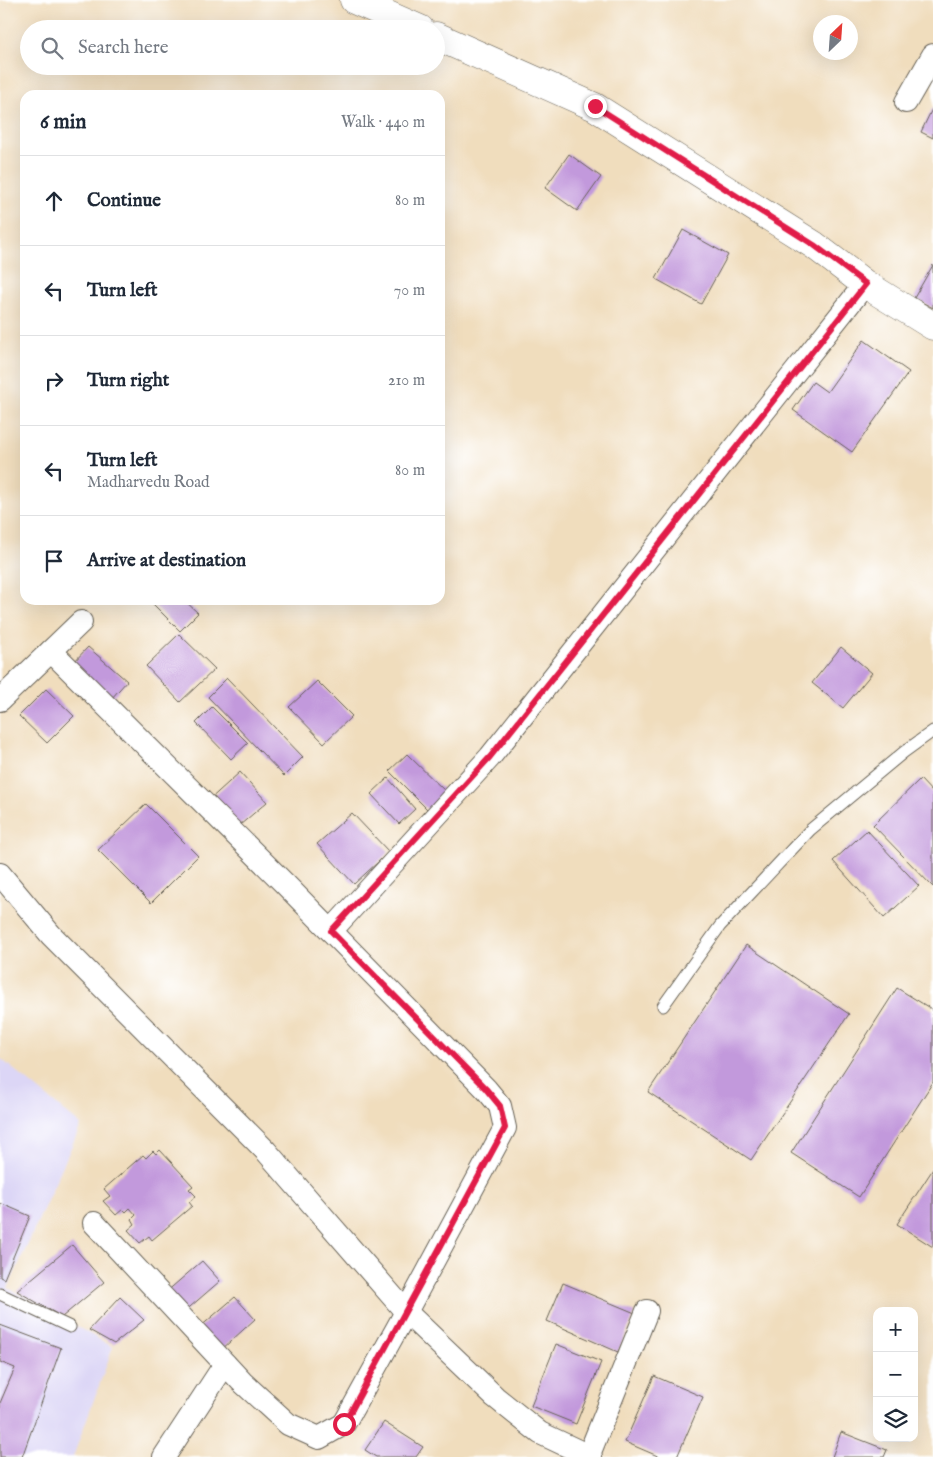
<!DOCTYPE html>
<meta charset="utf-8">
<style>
:root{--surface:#fff;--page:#f2f2f3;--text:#1f2937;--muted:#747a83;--line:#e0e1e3}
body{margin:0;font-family:"IM FELL English",serif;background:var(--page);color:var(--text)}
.controls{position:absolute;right:15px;bottom:15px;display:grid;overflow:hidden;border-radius:10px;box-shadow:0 5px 20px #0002}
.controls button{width:45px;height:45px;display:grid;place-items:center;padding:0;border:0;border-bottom:1px solid var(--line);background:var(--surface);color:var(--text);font:25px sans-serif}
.compass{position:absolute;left:813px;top:15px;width:45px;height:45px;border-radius:50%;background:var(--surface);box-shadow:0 5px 20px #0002;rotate:25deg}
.stop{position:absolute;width:15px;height:15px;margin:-11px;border:4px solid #e11d48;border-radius:50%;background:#fff}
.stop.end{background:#e11d48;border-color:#fff;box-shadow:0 1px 5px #0008}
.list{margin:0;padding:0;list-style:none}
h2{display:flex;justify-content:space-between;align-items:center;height:65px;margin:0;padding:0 20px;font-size:21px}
h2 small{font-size:16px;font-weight:400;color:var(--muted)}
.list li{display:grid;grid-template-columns:32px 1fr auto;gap:15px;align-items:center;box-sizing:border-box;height:90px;padding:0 20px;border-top:1px solid var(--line)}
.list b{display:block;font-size:19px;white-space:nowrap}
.list p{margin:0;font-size:16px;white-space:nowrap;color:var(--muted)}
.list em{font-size:16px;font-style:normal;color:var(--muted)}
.icon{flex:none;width:28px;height:28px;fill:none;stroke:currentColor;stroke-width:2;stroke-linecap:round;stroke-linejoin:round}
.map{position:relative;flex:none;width:933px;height:1457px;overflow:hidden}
.search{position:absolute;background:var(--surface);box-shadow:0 5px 20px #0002;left:20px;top:20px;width:425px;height:55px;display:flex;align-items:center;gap:12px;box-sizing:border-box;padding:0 18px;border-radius:28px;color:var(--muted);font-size:19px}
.panel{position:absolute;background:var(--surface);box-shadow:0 5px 20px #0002;left:20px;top:90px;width:425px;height:515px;border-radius:15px}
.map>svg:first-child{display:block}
.built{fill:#dcd6f6}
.building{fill:#c299dc}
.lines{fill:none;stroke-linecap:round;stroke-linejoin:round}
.lane-casing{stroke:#666054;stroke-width:13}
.street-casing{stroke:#666054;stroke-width:24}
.secondary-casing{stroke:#666054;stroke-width:29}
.lane{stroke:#fff;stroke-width:11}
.street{stroke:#fff;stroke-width:22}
.secondary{stroke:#fff;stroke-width:28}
.route{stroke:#e11d48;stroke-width:6}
</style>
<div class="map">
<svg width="933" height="1457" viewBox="0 0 933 1457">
<rect width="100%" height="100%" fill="#fff"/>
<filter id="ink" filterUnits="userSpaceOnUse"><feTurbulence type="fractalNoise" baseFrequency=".02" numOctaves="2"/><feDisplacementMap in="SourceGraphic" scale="10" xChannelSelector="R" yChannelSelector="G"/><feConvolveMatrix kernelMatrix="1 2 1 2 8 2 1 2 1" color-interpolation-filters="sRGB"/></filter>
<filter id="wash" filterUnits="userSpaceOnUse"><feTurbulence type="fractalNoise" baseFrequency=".0096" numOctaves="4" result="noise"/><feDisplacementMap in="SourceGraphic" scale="20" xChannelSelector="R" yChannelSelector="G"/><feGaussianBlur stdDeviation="1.12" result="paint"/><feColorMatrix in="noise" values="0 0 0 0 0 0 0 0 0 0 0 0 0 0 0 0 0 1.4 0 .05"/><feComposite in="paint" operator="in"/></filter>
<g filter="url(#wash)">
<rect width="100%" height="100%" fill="#f0ddbd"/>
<!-- built -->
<path class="built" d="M0,1058L81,1125L8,1288L113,1347L73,1457H0Z"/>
<g id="blocks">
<!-- building -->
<g class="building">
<path d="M933,107V138L921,132Z"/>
<path d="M569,154L601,177L577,211L545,188Z"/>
<path d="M683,230L728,255L701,304L656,279Z"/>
<path d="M933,265V308L914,298Z"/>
<path d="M864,340L909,372L852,452L793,410L813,382L827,392Z"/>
<path d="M149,600H184L198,613L180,631Z"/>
<path d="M179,634L215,669L180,702L146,666Z"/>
<path d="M88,647L127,681L111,699L72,664Z"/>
<path d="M841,647L872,673L843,708L812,683Z"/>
<path d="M227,678L303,757L284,776L208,697Z"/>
<path d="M317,681L352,716L324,743L289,707Z"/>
<path d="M46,689L74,716L47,743L19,716Z"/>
<path d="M212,707L248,743L231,759L196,723Z"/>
<path d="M407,754L447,793L429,811L389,771Z"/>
<path d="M240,772L267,802L233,831L207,802Z"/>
<path d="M388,778L415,809L399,824L371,794Z"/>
<path d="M920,779L933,793V887L873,825Z"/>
<path d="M146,804L198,856L151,903L98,850Z"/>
<path d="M352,813L389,852L354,884L317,844Z"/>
<path d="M867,830L919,886L884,918L833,861Z"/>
<path d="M746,945L849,1014L751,1160L648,1092Z"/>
<path d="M897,988L933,1010V1082L859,1197L791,1153Z"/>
<path d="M160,1150L193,1186L189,1189L196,1196L189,1202L192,1206L152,1240L149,1236L140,1243L128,1230L135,1224L132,1219L136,1215L130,1208L126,1212L123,1209L116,1215L103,1201L110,1196L104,1189L143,1155L146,1158L153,1151L156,1154Z"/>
<path d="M933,1169V1247L897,1224Z"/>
<path d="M0,1203L30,1216L4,1279L0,1277Z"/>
<path d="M72,1245L104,1282L62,1317L17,1291Z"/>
<path d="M202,1261L220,1281L183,1313L165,1293Z"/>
<path d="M563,1283L635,1313L618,1352L547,1321Z"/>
<path d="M120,1297L144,1320L114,1344L89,1330Z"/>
<path d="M235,1297L255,1319L220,1351L199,1328Z"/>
<path d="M0,1325L61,1348L22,1457H0V1403L15,1368L0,1362Z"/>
<path d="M556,1344L601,1362L576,1424L531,1406Z"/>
<path d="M654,1376L703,1397L677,1457H660L625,1442Z"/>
<path d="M384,1422L423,1447L416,1457H376L365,1450Z"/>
<path d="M841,1432L887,1450L884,1457H832Z"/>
</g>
</g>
</g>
<g filter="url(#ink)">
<use href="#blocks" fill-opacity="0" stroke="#666054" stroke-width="1"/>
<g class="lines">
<!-- lane casing -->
<g class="lane-casing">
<g id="lane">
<path d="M663,1006L720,926L810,830L904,752L933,731"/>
<path d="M0,1294L70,1327"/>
</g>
</g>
<!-- street casing -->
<g class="street-casing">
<g id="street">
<path d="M906,102L933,55"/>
<path d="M51,651L284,883L486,1089L500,1106L505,1128L406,1312L344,1424L319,1438L288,1424L242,1382L94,1223"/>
<path d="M0,700L81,622"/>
<path d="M0,874L51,935L266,1151L406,1312L495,1397L540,1433L591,1457"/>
<path d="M331,931L490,757L865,284"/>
<path d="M164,1457L225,1364"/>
<path d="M588,1457L647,1311"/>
</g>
</g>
<!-- secondary casing -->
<g class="secondary-casing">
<g id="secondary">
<path d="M354,0L420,29"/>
<path d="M436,36L595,107L814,245L865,284L933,326"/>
</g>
</g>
<!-- lane -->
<use href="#lane" class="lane"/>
<!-- street -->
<use href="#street" class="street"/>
<!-- secondary -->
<use href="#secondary" class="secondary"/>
</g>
</g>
<g class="lines" filter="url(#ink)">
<!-- route -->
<path class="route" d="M344,1424L505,1128L500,1106L486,1089L331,931L490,757L866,284L814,245L595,106"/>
</g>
</svg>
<div class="controls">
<button>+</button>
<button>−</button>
<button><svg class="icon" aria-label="layers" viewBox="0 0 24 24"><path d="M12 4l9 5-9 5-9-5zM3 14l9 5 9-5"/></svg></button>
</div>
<svg class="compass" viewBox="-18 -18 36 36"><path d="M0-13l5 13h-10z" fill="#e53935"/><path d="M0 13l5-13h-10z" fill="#747a83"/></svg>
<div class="stop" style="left:344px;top:1424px"></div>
<div class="stop end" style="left:595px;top:106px"></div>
<div class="search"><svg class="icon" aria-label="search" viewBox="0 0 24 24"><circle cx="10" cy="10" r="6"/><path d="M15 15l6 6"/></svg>Search here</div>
<section class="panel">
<h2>6 min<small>Walk · 440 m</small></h2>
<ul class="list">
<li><svg class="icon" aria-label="ahead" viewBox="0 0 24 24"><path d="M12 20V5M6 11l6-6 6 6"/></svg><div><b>Continue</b></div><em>80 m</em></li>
<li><svg class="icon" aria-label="left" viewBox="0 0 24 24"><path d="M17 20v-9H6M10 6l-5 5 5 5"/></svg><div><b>Turn left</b></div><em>70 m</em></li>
<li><svg class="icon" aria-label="right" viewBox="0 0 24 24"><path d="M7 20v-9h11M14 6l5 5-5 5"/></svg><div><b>Turn right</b></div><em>210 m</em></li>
<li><svg class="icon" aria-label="left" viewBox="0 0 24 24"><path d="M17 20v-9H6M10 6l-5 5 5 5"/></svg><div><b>Turn left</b><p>Madharvedu Road</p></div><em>80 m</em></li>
<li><svg class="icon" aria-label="arrive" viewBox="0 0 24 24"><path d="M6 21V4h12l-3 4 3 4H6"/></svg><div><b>Arrive at destination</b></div></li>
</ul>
</section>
</div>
